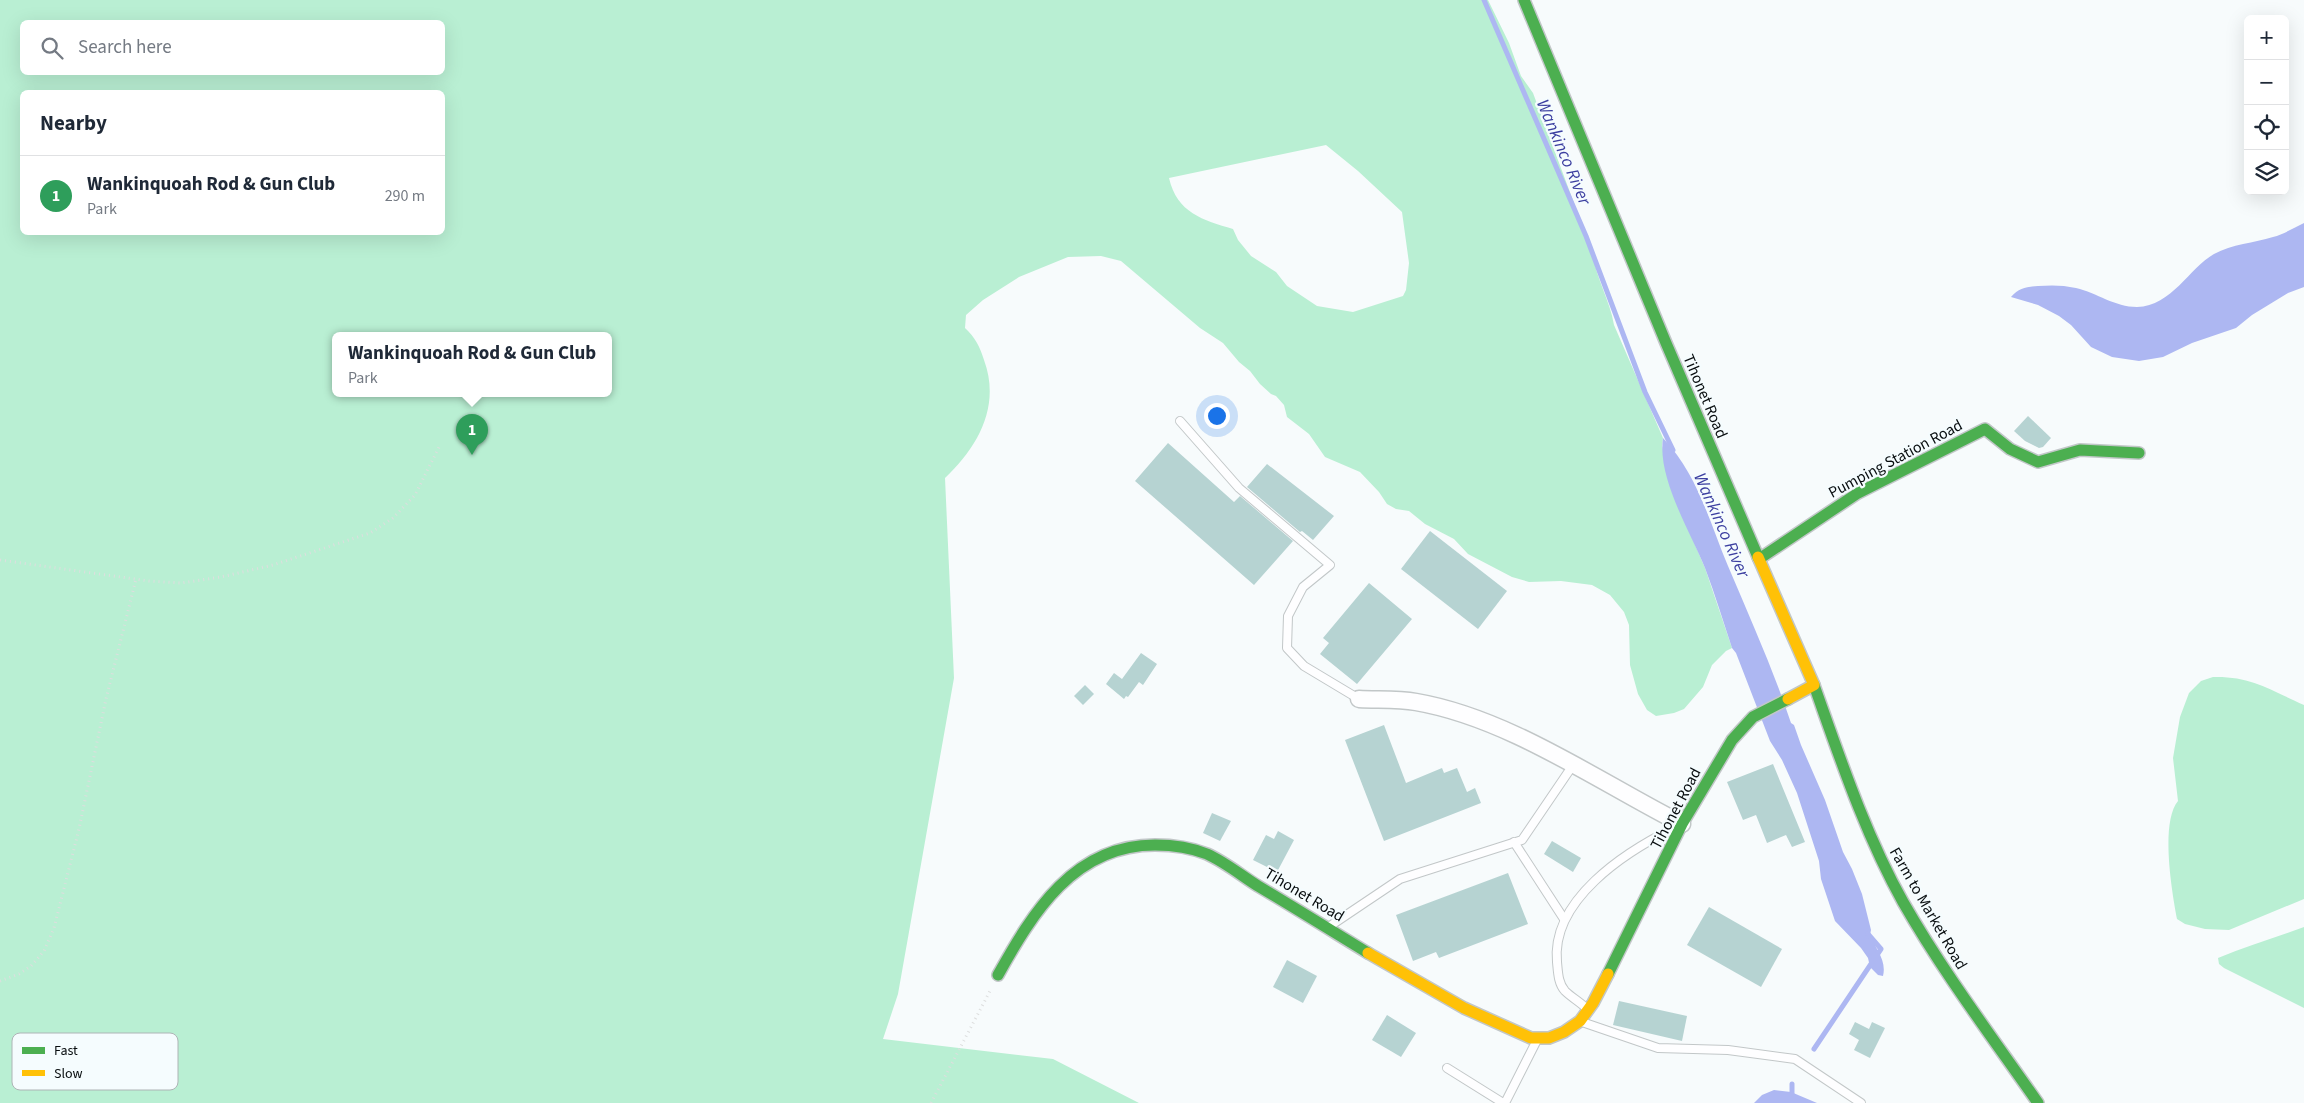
<!DOCTYPE html>
<meta charset="utf-8">
<style>
:root{--surface:#fff;--page:#f6f6f7;--text:#1f2937;--muted:#747a83;--line:#e0e1e3;--accent:#ea580c}
body{margin:0;font-family:"Source Sans 3",sans-serif;background:var(--page);color:var(--text)}
.controls{position:absolute;right:15px;top:15px;display:grid;overflow:hidden;border-radius:8px;box-shadow:0 5px 20px #0002}
.controls button{width:45px;height:45px;display:grid;place-items:center;padding:0;border:0;border-bottom:1px solid var(--line);background:var(--surface);color:var(--text);font:25px sans-serif}
.you{position:absolute;left:1216px;top:415px;width:18px;height:18px;margin:-12px;border:4px solid #fff;border-radius:50%;background:#1a73e8;box-shadow:0 0 0 8px #1a73e833}
.badge{display:grid;place-items:center;width:32px;height:32px;border-radius:50%;background:var(--accent);color:#fff;font-size:16px;font-weight:700}
.pin{position:absolute;translate:-50% -41px;filter:drop-shadow(0 1px 2px #0008)}
.pin::after{content:'';position:absolute;top:26px;width:18px;height:15px;background:inherit;clip-path:polygon(0 0,100% 0,50% 100%)}
.popup{position:absolute;left:332px;top:332px;width:280px;height:65px;box-sizing:border-box;display:grid;place-content:center;border-radius:8px;background:var(--surface);filter:drop-shadow(0 1px 4px #0005);font-size:16px;white-space:nowrap;color:var(--muted)}
.popup b{font-size:19px;color:var(--text)}
.popup::after{content:'';position:absolute;left:50%;top:100%;margin-left:-10px;border:10px solid transparent;border-top-color:var(--surface)}
.list{margin:0;padding:0;list-style:none}
h2{display:flex;justify-content:space-between;align-items:center;height:65px;margin:0;padding:0 20px;font-size:21px}
h2 small{font-size:16px;font-weight:400;color:var(--muted)}
.list li{display:grid;grid-template-columns:32px 1fr auto;gap:15px;align-items:center;box-sizing:border-box;height:80px;padding:0 20px;border-top:1px solid var(--line)}
.list b{display:block;font-size:19px;white-space:nowrap}
.list p{margin:0;font-size:16px;white-space:nowrap;color:var(--muted)}
.list em{font-size:16px;font-style:normal;color:var(--muted)}
.icon{flex:none;width:28px;height:28px;fill:none;stroke:currentColor;stroke-width:2;stroke-linecap:round;stroke-linejoin:round}
.map{position:relative;flex:none;width:2304px;height:1103px;overflow:hidden}
.search{position:absolute;background:var(--surface);box-shadow:0 5px 20px #0002;left:20px;top:20px;width:425px;height:55px;display:flex;align-items:center;gap:12px;box-sizing:border-box;padding:0 18px;border-radius:8px;color:var(--muted);font-size:19px}
.panel{position:absolute;background:var(--surface);box-shadow:0 5px 20px #0002;left:20px;top:90px;width:425px;height:145px;border-radius:8px}
.map>svg:first-child{display:block}
.green{fill:#b9efd3;fill-rule:evenodd}
.water{fill:#adb7f2}
.lines{fill:none;stroke-linecap:round;stroke-linejoin:round}
.stream{stroke:#adb7f2;stroke-width:5}
.building{fill:#b6d3d2}
.lane-casing{stroke:#c2c7c8;stroke-width:10}
.street-casing{stroke:#c2c7c8;stroke-width:19}
.fast-casing{stroke:#c2c7c8;stroke-width:14}
.slow-casing{stroke:#c2c7c8;stroke-width:14}
.path{stroke:#dddede;stroke-width:3;stroke-dasharray:1 4;stroke-linecap:butt}
.lane{stroke:#fefeff;stroke-width:8}
.street{stroke:#fefeff;stroke-width:16}
.fast{stroke:#4caf50;stroke-width:11}
.slow{stroke:#ffc107;stroke-width:11}
.labels{text-anchor:middle;stroke-width:4.5;stroke-linejoin:round;paint-order:stroke}
.street-label{font-size:16px;fill:#080d0f;stroke:#f5fcfe}
.water-label{font-size:18px;font-style:italic;fill:#3c3fa0;stroke:#f5fcfe}
.key{fill:#f5fcfe;stroke:#aeb4b6;stroke-width:1}
.key-label{font-size:14px;fill:#080d0f}
</style>
<div class="map">
<svg width="2304" height="1103" viewBox="0 0 2304 1103">
<rect width="100%" height="100%" fill="#f7fbfc"/>
<!-- green -->
<g class="green">
<path d="M0,0H1488L1509,43L1521,76L1533,93L1593,254C1596,279 1610,300 1614,325L1663,438L1662,446L1675,498L1705,568L1732,648L1726,651L1712,665L1703,687L1684,709L1674,713L1656,716L1647,710L1638,694L1630,665L1629,625L1624,612L1610,595L1592,585L1561,581L1529,582L1512,577L1468,554L1454,539L1425,524L1409,511L1396,509L1387,504L1379,492L1360,472L1325,457L1309,434L1287,417L1284,405L1276,396L1271,394L1260,384L1250,371L1239,362L1223,343L1200,328L1121,261L1101,256L1068,257L1019,277L983,300L966,315L965,328C975,337 980,347 984,360C1001,406 978,447 945,478L954,678L898,994L883,1039L1053,1059L1139,1103H0ZM22,22H442V72H22ZM22,92H442V232H22ZM1326,145L1358,171L1402,212L1409,263L1406,290L1403,296L1353,312L1317,306L1287,286L1276,272L1251,256L1238,240L1233,229C1203,220 1177,213 1169,178ZM336,336H608V394H336Z"/>
<path d="M2213,677C2251,676 2270,690 2304,705V899L2229,930L2205,929L2185,924L2177,919C2172,892 2160,823 2178,801L2173,758L2180,717L2189,693L2201,681Z"/>
<path d="M2304,927V1008L2224,968L2219,964L2218,958C2247,946 2275,938 2304,927Z"/>
</g>
<!-- water -->
<g class="water">
<path d="M2304,223V287L2288,293L2252,315L2236,328L2192,343L2163,357L2139,361L2112,357L2091,347L2071,325L2059,316L2038,305L2011,297C2019,288 2026,287 2038,286C2051,285 2063,285 2076,288C2097,293 2115,307 2137,307C2172,306 2189,268 2214,254C2232,244 2254,243 2273,237C2284,234 2294,228 2304,223Z"/>
<path d="M1663,438C1698,475 1709,521 1728,566C1750,618 1773,669 1791,723L1794,725L1801,745L1825,800L1843,852L1852,869L1862,894L1871,930L1870,935C1875,948 1887,960 1883,976L1878,975L1870,967L1868,958L1861,948L1835,921L1821,879L1819,861L1797,793L1782,760L1770,741L1736,653L1732,648C1723,621 1715,594 1705,568C1690,531 1657,478 1663,438Z"/>
<path d="M1774,1090L1791,1092L1817,1103H1754L1762,1095Z"/>
</g>
<g class="lines">
<!-- stream -->
<g class="stream">
<path d="M1484,0L1586,236L1645,392L1673,450"/>
<path d="M1814,1049L1881,949L1868,934"/>
<path d="M1792,1103V1084"/>
</g>
</g>
<!-- building -->
<g class="building">
<path d="M2028,416L2051,438L2043,447L2039,448L2025,441L2014,431Z"/>
<path d="M1168,443L1234,502L1240,496L1293,541L1254,585L1135,481Z"/>
<path d="M1267,464L1334,516L1313,540L1302,531L1300,532L1247,487Z"/>
<path d="M1430,531L1507,591L1478,629L1401,569Z"/>
<path d="M1369,583L1412,619L1357,684L1320,654L1329,643L1323,638Z"/>
<path d="M1141,653L1157,664L1143,685L1139,682L1128,697L1126,696L1124,699L1106,684L1114,673L1122,679Z"/>
<path d="M1085,685L1094,694L1083,705L1074,696Z"/>
<path d="M1384,725L1406,783L1442,768L1444,773L1457,768L1467,792L1475,788L1481,803L1384,841L1345,740Z"/>
<path d="M1773,764L1805,842L1792,847L1786,835L1767,843L1756,815L1743,820L1727,782Z"/>
<path d="M1212,813L1231,821L1220,841L1203,833Z"/>
<path d="M1278,831L1294,840L1277,872L1253,860L1266,835L1274,839Z"/>
<path d="M1552,841L1581,858L1573,872L1544,854Z"/>
<path d="M1508,873L1528,924L1439,958L1436,952L1413,961L1396,915Z"/>
<path d="M1709,907L1782,949L1761,987L1687,945Z"/>
<path d="M1287,960L1317,976L1303,1003L1273,987Z"/>
<path d="M1619,1001L1687,1016L1682,1041L1613,1025Z"/>
<path d="M1387,1015L1416,1033L1401,1057L1372,1040Z"/>
<path d="M1855,1022L1869,1029L1872,1022L1885,1028L1870,1058L1854,1050L1859,1040L1849,1034Z"/>
</g>
<g class="lines">
<!-- lane casing -->
<g class="lane-casing">
<g id="lane">
<path d="M1180,421L1239,488L1330,565L1303,587L1288,616L1287,648L1304,666L1359,699"/>
<path d="M1514,842L1564,919"/>
<path d="M1330,926L1400,879L1522,840L1573,765"/>
<path d="M1586,1008C1580,1002 1571,997 1565,991C1558,983 1558,972 1557,962C1551,900 1625,852 1674,828"/>
<path d="M1582,1022L1658,1048L1728,1050L1795,1059L1861,1103"/>
<path d="M1447,1068L1503,1103"/>
<path d="M1505,1103L1537,1040"/>
</g>
</g>
<!-- street casing -->
<g class="street-casing">
<path id="street" d="M1359,699C1378,700 1398,699 1416,702C1509,718 1599,782 1682,824"/>
</g>
<!-- fast casing -->
<g class="fast-casing">
<g id="fast">
<path d="M1524,0L1666,343L1758,557"/>
<path d="M1759,559L1858,493L1985,429L2010,449L2038,462L2080,450L2139,453"/>
<path d="M1814,685C1840,758 1865,834 1903,902C1943,972 1992,1037 2038,1103"/>
<path d="M1608,974L1682,824L1732,740L1753,717L1788,699"/>
<path d="M998,975C1033,912 1074,845 1155,845C1171,845 1192,848 1207,854C1225,862 1242,876 1258,886C1295,908 1332,931 1368,953"/>
</g>
</g>
<!-- slow casing -->
<g class="slow-casing">
<g id="slow">
<path d="M1758,557L1814,685L1788,699"/>
<path d="M1368,953L1464,1008L1531,1038H1549L1564,1032L1580,1021L1593,1003L1608,974"/>
</g>
</g>
<!-- path -->
<g class="path">
<path d="M0,560L149,581L181,583L221,577L273,565L370,533L393,518L415,495L440,445"/>
<path d="M0,981L19,974L31,966L44,951L54,928L79,829L106,699L136,579"/>
<path d="M931,1103L990,991"/>
</g>
<!-- lane -->
<use href="#lane" class="lane"/>
<!-- street -->
<use href="#street" class="street"/>
<!-- fast -->
<use href="#fast" class="fast"/>
<!-- slow -->
<use href="#slow" class="slow"/>
</g>
<g class="labels">
<!-- street labels -->
<g class="street-label">
<text transform="translate(1706 396) rotate(67)" y="6">Tihonet Road</text>
<text transform="translate(1895 458) rotate(-28)" y="6">Pumping Station Road</text>
<text transform="translate(1675 808) rotate(-62)" y="6">Tihonet Road</text>
<text transform="translate(1305 894) rotate(31)" y="6">Tihonet Road</text>
<text transform="translate(1929 908) rotate(60)" y="6">Farm to Market Road</text>
</g>
<!-- water labels -->
<g class="water-label">
<text transform="translate(1564 152) rotate(67)" y="6">Wankinco River</text>
<text transform="translate(1722 525) rotate(66)" y="6">Wankinco River</text>
</g>
</g>
<!-- legend -->
<rect x="12" y="1033" width="166" height="57" rx="8" class="key"/>
<rect x="22" y="1047" width="23" height="7" fill="#4caf50"/>
<rect x="22" y="1070" width="23" height="6" fill="#ffc107"/>
<g class="key-label">
<text x="54" y="1055">Fast</text>
<text x="54" y="1078">Slow</text>
</g>
</svg>
<div class="controls">
<button>+</button>
<button>−</button>
<button><svg class="icon" aria-label="locate" viewBox="0 0 24 24"><circle cx="12" cy="12" r="6"/><path d="M12 2v4M12 18v4M2 12h4M18 12h4"/></svg></button>
<button><svg class="icon" aria-label="layers" viewBox="0 0 24 24"><path d="M12 4l9 5-9 5-9-5zM3 14l9 5 9-5"/></svg></button>
</div>
<div class="you"></div>
<div class="pin badge" style="left:472px;top:455px;background:#2e9e5b">1</div>
<div class="popup"><b>Wankinquoah Rod &amp; Gun Club</b>Park</div>
<div class="search"><svg class="icon" aria-label="search" viewBox="0 0 24 24"><circle cx="10" cy="10" r="6"/><path d="M15 15l6 6"/></svg>Search here</div>
<section class="panel">
<h2>Nearby<small></small></h2>
<ul class="list">
<li><span class="badge" style="background:#2e9e5b">1</span><div><b>Wankinquoah Rod &amp; Gun Club</b><p>Park</p></div><em>290 m</em></li>
</ul>
</section>
</div>
